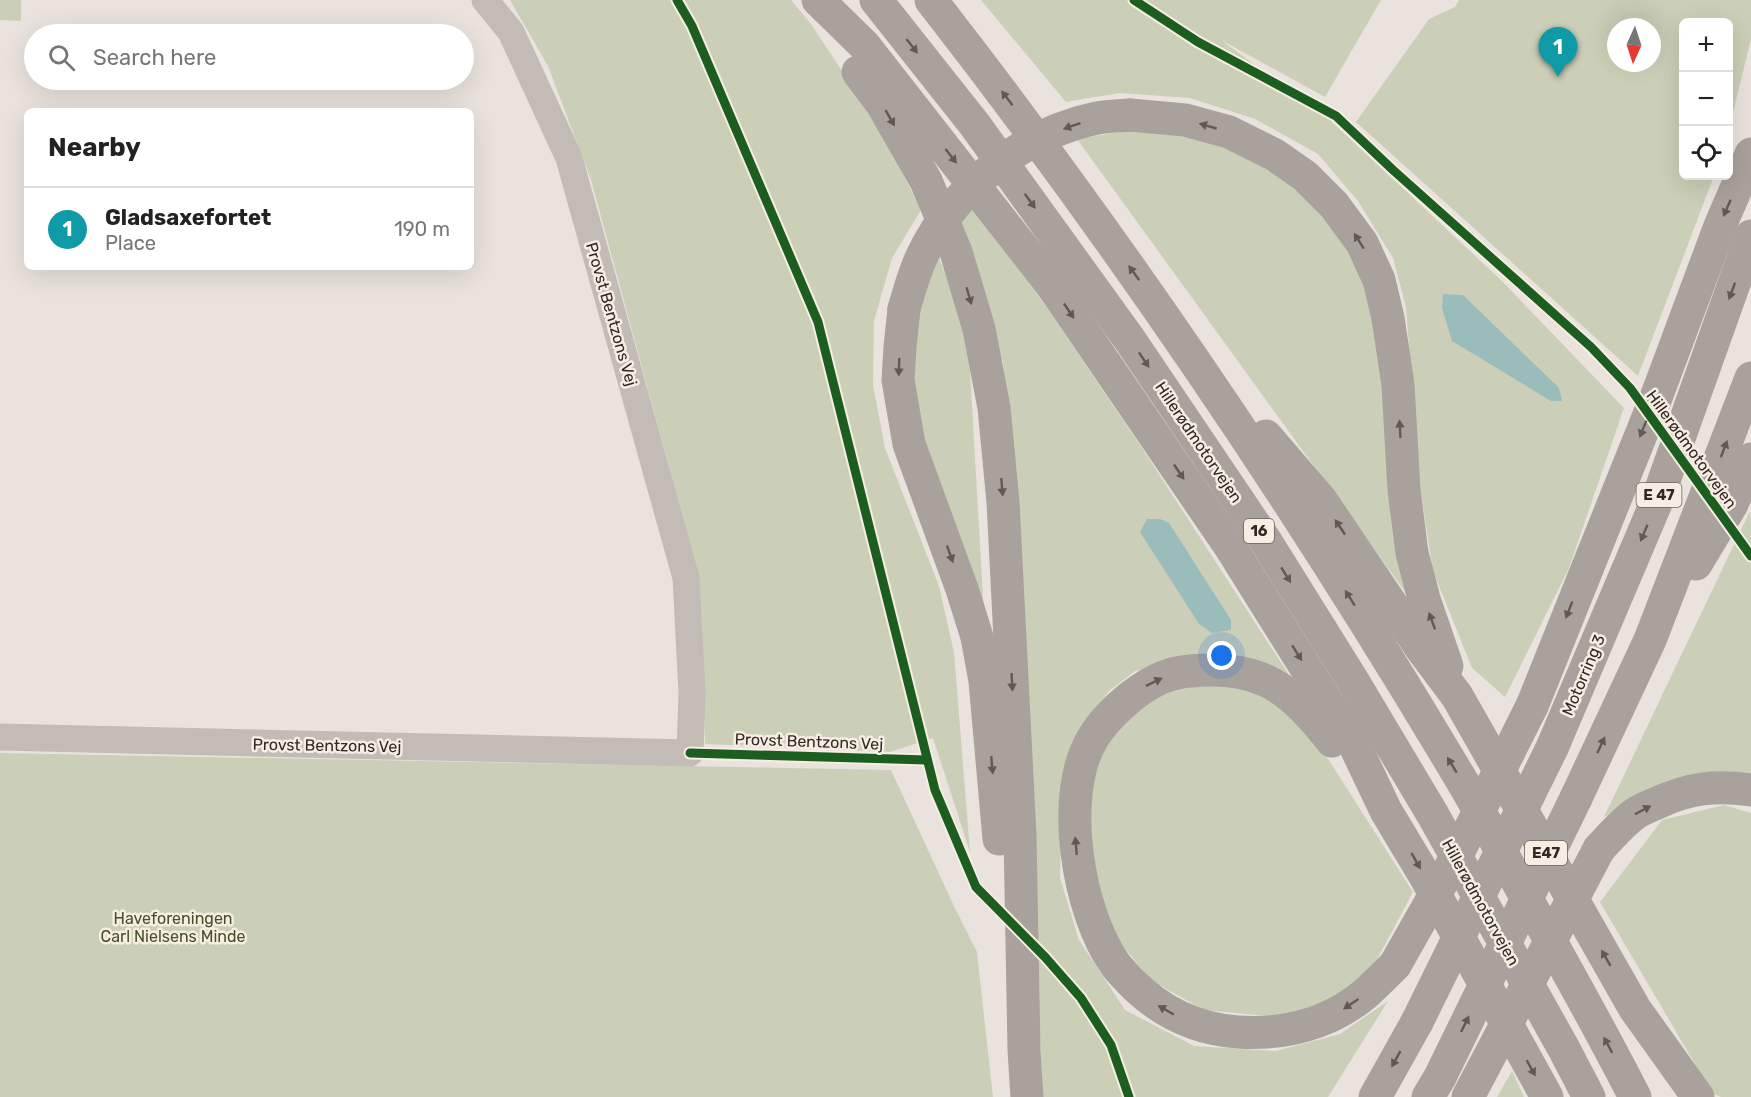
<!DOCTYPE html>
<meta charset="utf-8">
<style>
:root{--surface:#fff;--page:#f6f6f6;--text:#222;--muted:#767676;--line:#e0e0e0;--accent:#726a65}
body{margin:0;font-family:Rubik,sans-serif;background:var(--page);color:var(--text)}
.controls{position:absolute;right:18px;top:18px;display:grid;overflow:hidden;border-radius:9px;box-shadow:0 6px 24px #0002}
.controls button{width:54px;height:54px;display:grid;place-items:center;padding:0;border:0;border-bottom:2px solid var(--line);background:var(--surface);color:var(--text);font:30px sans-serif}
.compass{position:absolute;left:1607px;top:18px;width:54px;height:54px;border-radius:50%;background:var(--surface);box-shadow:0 6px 24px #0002;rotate:183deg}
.you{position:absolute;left:1222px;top:656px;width:21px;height:21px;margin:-15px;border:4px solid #fff;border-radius:50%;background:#1a73e8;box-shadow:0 0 0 9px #1a73e833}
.badge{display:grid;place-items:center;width:39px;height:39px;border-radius:50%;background:var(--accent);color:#fff;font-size:20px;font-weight:700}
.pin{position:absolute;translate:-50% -50px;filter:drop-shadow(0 2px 3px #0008)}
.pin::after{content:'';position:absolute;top:32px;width:21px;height:18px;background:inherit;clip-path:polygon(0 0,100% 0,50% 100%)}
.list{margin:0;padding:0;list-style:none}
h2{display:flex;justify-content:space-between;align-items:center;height:78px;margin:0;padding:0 24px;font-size:26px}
h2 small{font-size:20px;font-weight:400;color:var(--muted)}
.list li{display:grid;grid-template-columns:39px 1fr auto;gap:18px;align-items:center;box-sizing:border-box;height:84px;padding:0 24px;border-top:2px solid var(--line)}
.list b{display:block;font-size:22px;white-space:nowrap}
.list p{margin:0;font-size:20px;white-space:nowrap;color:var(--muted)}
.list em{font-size:20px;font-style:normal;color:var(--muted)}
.icon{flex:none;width:33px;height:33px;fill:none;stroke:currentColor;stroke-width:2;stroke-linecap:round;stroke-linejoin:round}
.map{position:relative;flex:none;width:1751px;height:1097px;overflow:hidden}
.search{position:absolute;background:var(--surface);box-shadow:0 6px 24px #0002;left:24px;top:24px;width:450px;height:66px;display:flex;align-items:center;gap:15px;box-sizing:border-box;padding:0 21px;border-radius:33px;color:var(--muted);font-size:22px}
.panel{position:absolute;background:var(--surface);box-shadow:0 6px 24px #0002;left:24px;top:108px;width:450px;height:162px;border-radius:9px}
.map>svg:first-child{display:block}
.green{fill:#cccfb7;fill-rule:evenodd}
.water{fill:#9abcba}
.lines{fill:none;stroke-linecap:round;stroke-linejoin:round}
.street{stroke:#c3bbb6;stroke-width:27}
.highway{stroke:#a9a29c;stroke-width:33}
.highway-bridge{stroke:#a9a29c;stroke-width:33}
.cycleway-casing{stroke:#f8ede3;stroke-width:13}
.cycleway{stroke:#1b5e20;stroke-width:9}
.oneway{fill:#625955}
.labels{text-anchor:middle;stroke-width:5;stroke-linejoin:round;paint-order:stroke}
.shield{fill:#f8ede3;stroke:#6d645e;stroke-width:1.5}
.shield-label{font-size:15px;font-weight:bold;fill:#322925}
.street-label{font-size:16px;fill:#322925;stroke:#f8ede3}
.park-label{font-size:16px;fill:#44502a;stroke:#f8ede3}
</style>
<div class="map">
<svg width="1751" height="1097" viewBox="0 0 1751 1097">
<rect width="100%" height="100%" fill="#eae3dd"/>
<!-- green -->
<g class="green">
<path d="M0,0H21V21L0,20Z"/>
<path d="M510,0H791L811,24L881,130L921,210L892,258L874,321L873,385L885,448L939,586L954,652L970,852L933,738L890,752L705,744L701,610L684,522L591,180L548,66Z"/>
<path d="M981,0H1381L1325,97L1221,40L1331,121L1502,281L1624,408L1569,568L1505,697L1472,668L1433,571L1420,487L1406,307L1393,258L1358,201L1318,154L1255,119L1190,98L1119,93L1066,102Z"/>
<path d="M1459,0H1751V39L1729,129L1728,22H1684V176H1714L1638,376L1356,122L1429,19L1455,7ZM1616,27H1652V63H1616Z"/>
<path d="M1144,128L1225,137L1287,163L1371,282L1411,600L1077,139Z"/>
<path d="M974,200L1142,448L1291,678L1203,657L1135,671L1109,691L1080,731L1062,786L1060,878L1079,940L1125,1010L1194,1046L1276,1051L1340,1034L1388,1001L1328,1097H1043L1017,567L1003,363L957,221Z"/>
<path d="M936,250L968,335L984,614L903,384L911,323Z"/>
<path d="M1750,511L1751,521V779L1664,784L1604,817Z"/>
<path d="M1202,683L1260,693L1309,729L1413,892L1364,984L1318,1010L1268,1016L1204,1010L1152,981L1110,931L1087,856L1089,788L1102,735L1141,701Z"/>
<path d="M0,753L891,770L953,904L977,952L993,1097H0Z"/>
<path d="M1724,805L1751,813V1097H1721L1712,1093L1600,902L1662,820Z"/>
<path d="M1512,1071L1524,1097H1497Z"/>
</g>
<!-- water -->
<g class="water">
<path d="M1443,294L1463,295L1559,388L1562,401H1551L1452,341L1442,308Z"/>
<path d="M1147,519H1160L1169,523L1231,620V630L1212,633L1199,624L1140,532Z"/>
</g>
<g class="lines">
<!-- street -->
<path class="street" d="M0,737L690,753L692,693L686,578L569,158L511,32L485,0"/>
<!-- highway -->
<g class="highway">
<path d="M818,0L864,45L1051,284L1231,548L1356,748L1386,811L1425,876L1547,1097"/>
<path d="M876,0L975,125L1130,340L1265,540L1353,681L1433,815L1564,1049L1589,1097"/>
<path d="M931,0C1125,249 1301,510 1462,781C1483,816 1502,853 1522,890C1561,959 1599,1027 1635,1097"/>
<path d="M858,72L882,104L926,181L956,252L979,329L994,408L1003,502L1020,835L1024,1050L1027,1097"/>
<path d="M1130,115L1185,120L1229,132L1275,155L1305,176L1334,205L1362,243L1379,280L1388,318L1398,385L1404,490L1412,553L1424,599L1447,666"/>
<path d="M904,309L900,347L898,380L909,444L962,589L977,637L985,681L999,839"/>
<path d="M1266,436L1321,500L1421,648L1457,696L1635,1009L1698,1097"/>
<path d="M1696,564L1732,504L1751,459"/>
<path d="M1532,706L1657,395L1720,226L1751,154"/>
<path d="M1332,741C1291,689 1261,664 1190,671C1167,673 1152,681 1133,695C1118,707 1103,721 1093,738C1058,794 1078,912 1115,964C1119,970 1125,975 1130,981C1160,1012 1195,1029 1238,1032C1284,1035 1329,1024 1365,994C1375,985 1385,975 1395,965"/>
<path d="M1552,748L1656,503L1751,236"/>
<path d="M1576,798L1650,640L1751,378"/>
<path d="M1599,849C1610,837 1622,823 1636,813C1642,809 1650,806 1657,803C1689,788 1715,785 1751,790"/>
<path d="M1375,1097L1417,1022"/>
<path d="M1428,1097L1440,1077"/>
</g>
<!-- highway-bridge -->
<g class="highway-bridge">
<path d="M904,309C909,291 914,273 922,256C955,187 1022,134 1097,118C1108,116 1119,116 1130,115"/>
<path d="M1395,965L1454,861L1532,706"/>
<path d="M1417,1022L1552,748"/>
<path d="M1440,1077L1576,798"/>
<path d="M1468,1097L1599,849"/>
</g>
<!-- cycleway casing -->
<g class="cycleway-casing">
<g id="cycleway">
<path d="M677,0L692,26L818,322L935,790L976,887L1045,957L1081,998L1111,1045L1129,1097"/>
<path d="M1134,0L1198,42L1336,116L1393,170L1591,347L1630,388L1751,556"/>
<path d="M690,753L927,760"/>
</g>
</g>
<!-- cycleway -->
<use href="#cycleway" class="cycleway"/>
</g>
<!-- one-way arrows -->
<defs><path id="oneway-solid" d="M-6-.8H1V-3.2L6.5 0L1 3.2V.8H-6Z" transform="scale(1.5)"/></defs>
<g class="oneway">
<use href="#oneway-solid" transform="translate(912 46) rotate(52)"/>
<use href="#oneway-solid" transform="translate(1007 98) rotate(-127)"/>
<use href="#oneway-solid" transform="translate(890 118) rotate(60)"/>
<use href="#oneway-solid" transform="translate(1072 126) rotate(161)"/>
<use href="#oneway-solid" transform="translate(1208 126) rotate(-164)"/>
<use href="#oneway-solid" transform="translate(951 156) rotate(52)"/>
<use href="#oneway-solid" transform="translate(1030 201) rotate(54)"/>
<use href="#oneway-solid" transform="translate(1727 208) rotate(114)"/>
<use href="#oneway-solid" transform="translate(1359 241) rotate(-122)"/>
<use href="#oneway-solid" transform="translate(1134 273) rotate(-126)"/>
<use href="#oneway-solid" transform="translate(1732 291) rotate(110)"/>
<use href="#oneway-solid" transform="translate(969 296) rotate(74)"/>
<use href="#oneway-solid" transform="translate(1069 311) rotate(56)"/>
<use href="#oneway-solid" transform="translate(1144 360) rotate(56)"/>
<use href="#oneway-solid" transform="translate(899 367) rotate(92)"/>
<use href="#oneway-solid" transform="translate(1400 429) rotate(-93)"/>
<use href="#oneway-solid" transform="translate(1643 429) rotate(112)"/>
<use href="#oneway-solid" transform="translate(1724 449) rotate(-69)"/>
<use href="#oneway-solid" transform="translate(1179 472) rotate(56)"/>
<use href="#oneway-solid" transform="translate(1002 487) rotate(85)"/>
<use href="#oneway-solid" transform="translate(1340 527) rotate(-124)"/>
<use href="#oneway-solid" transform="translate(1644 533) rotate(113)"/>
<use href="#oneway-solid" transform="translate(950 554) rotate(70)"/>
<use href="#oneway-solid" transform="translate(1286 575) rotate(58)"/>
<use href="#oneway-solid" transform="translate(1350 598) rotate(-122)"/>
<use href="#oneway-solid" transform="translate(1569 610) rotate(111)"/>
<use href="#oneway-solid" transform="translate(1432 621) rotate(-110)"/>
<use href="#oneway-solid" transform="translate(1297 653) rotate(58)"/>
<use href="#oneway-solid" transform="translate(1012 682) rotate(87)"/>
<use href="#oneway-solid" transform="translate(1154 682) rotate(-26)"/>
<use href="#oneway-solid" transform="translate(1601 745) rotate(-65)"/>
<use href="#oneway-solid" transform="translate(992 765) rotate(85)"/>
<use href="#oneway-solid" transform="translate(1452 765) rotate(-121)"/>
<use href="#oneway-solid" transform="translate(1643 810) rotate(-28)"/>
<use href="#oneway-solid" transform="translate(1076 846) rotate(-95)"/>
<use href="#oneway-solid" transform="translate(1416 861) rotate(60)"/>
<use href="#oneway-solid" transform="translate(1606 958) rotate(-120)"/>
<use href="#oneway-solid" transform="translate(1351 1004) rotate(146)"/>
<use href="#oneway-solid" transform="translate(1166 1010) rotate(-150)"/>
<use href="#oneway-solid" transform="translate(1465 1024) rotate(-64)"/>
<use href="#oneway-solid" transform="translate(1608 1045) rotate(-118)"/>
<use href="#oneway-solid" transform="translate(1396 1059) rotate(119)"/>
<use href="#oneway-solid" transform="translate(1531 1068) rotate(61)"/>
</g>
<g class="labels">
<!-- shield labels -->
<g class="shield">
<rect x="1636.5" y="483" width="45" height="24" rx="4.5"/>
<rect x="1244" y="519" width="30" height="24" rx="4.5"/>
<rect x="1525" y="841" width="42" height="24" rx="4.5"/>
</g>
<g class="shield-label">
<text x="1659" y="500">E 47</text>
<text x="1259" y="536">16</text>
<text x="1546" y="858">E47</text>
</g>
<!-- street labels -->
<g class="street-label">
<text transform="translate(612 314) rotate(74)" y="6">Provst Bentzons Vej</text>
<text transform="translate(1199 442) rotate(56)" y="6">Hillerødmotorvejen</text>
<text transform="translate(1692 449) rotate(54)" y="6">Hillerødmotorvejen</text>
<text transform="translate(1583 675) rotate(-67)" y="6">Motorring 3</text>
<text transform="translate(809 741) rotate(2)" y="6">Provst Bentzons Vej</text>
<text transform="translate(327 745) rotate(1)" y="6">Provst Bentzons Vej</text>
<text transform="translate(1481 902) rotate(61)" y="6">Hillerødmotorvejen</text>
</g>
<!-- park labels -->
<g class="park-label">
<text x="173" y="924">Haveforeningen<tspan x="173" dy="18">Carl Nielsens Minde</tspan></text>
</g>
</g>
</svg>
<div class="controls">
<button>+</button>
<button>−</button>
<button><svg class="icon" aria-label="locate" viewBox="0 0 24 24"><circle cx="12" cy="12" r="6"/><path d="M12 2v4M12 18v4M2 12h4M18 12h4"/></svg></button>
</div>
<svg class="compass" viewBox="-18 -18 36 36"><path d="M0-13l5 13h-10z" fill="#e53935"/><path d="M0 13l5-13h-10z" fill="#767676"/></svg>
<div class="you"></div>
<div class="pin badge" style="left:1558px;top:77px;background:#0f9aa8">1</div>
<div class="search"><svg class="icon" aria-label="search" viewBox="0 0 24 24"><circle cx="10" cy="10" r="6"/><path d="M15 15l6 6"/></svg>Search here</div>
<section class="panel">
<h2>Nearby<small></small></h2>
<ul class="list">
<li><span class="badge" style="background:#0f9aa8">1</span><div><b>Gladsaxefortet</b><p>Place</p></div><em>190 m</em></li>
</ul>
</section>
</div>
